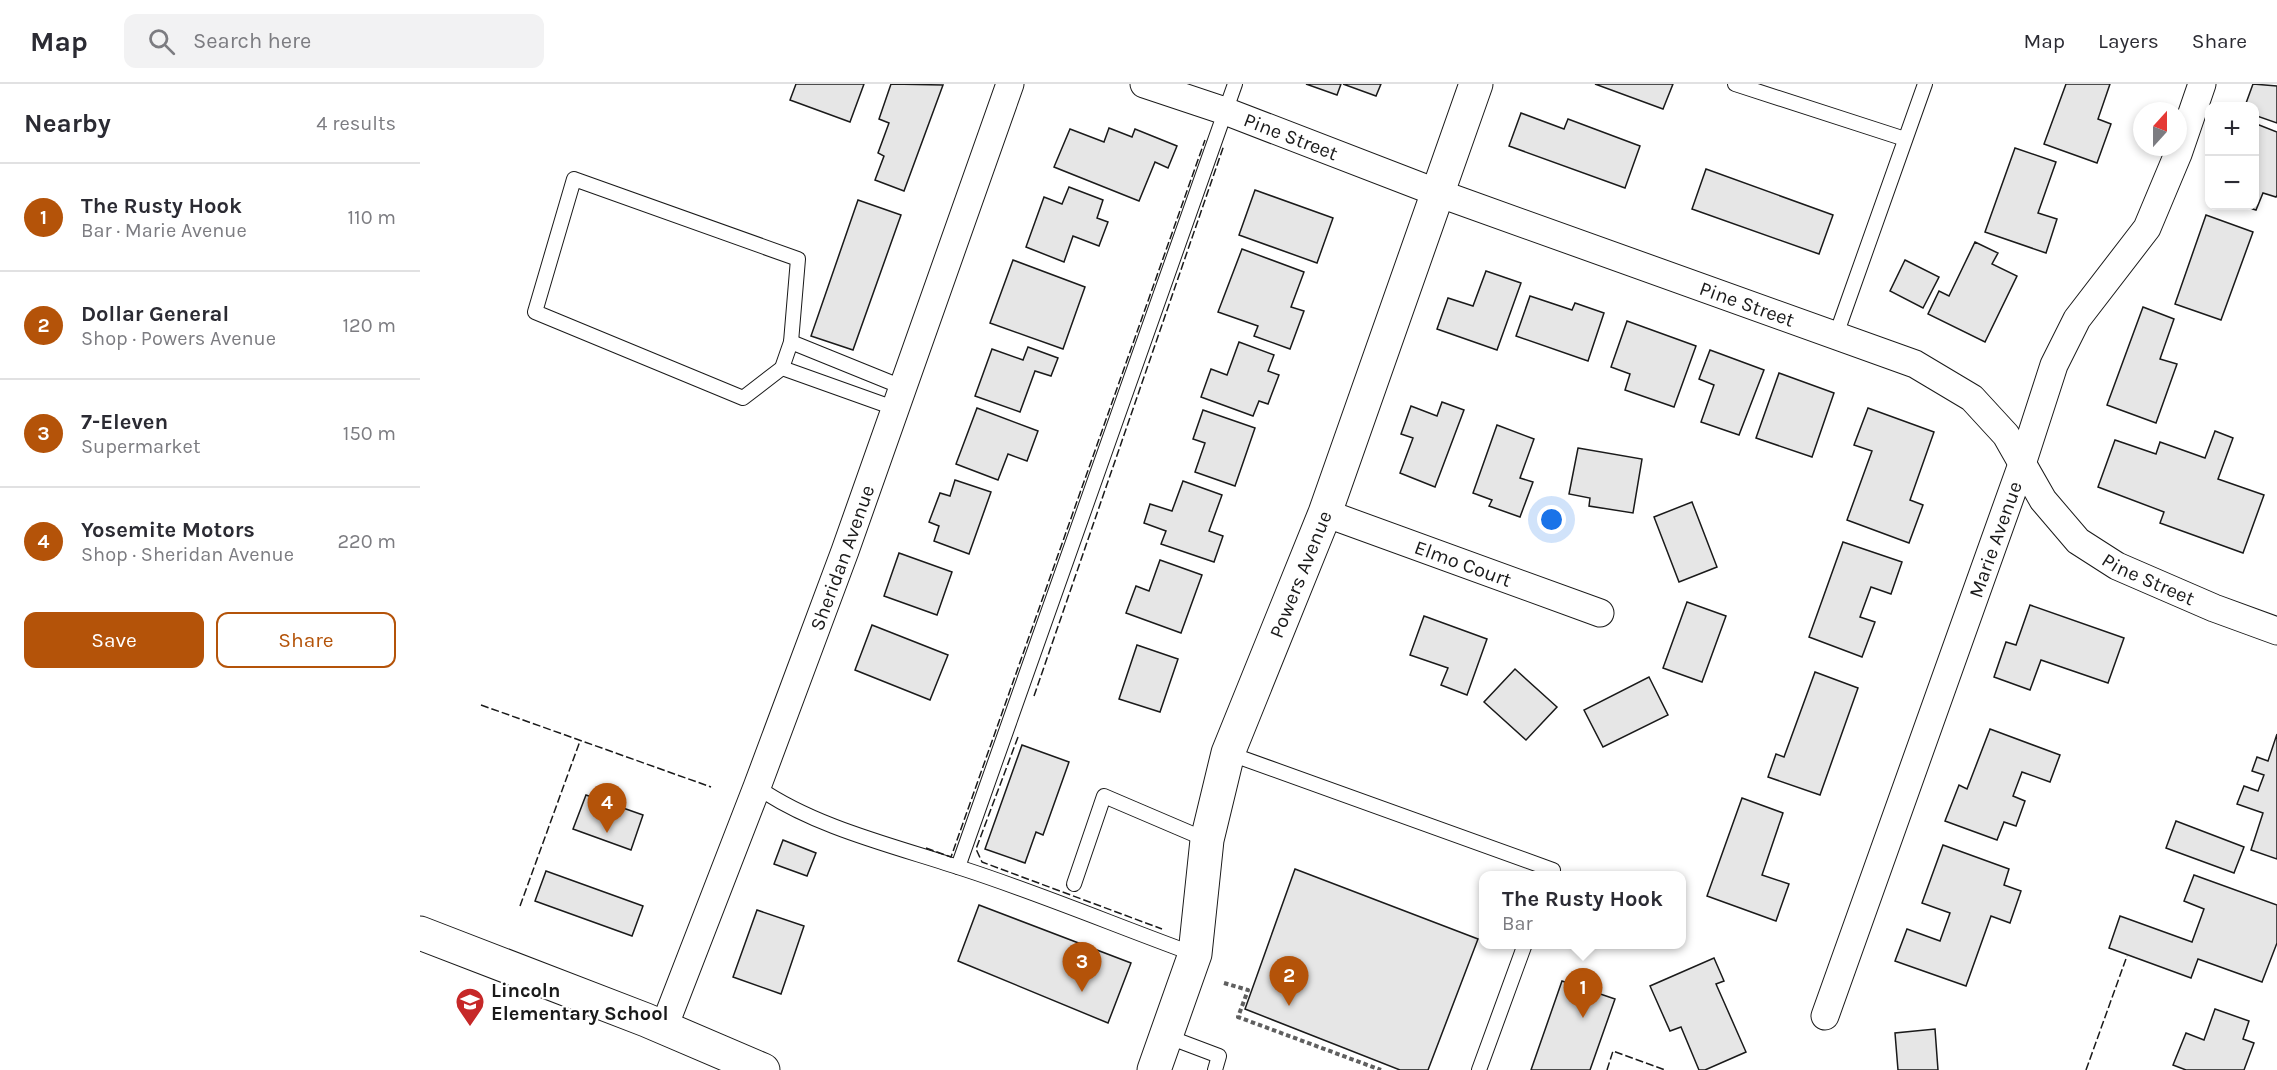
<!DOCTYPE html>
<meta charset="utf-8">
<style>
:root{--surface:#fff;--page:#f2f2f3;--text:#2b2b33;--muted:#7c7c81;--line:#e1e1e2;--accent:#b45309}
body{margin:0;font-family:Karla,sans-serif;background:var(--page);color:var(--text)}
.controls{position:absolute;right:18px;top:18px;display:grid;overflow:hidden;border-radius:12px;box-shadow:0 3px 9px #0003}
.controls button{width:54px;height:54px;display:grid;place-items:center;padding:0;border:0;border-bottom:2px solid var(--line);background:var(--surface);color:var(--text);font:30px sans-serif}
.compass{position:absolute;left:1713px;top:18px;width:54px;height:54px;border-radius:50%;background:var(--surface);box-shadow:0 3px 9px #0003;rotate:21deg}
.you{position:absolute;left:1132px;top:436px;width:21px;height:21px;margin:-15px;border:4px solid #fff;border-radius:50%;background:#1a73e8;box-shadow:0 0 0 9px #1a73e833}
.badge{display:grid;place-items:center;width:39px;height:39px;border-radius:50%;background:var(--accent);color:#fff;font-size:20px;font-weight:700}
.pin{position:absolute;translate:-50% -50px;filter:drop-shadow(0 2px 3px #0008)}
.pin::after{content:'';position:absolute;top:32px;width:21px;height:18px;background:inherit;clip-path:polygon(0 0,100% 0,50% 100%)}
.popup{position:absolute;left:1059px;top:787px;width:207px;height:78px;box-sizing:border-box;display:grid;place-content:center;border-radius:12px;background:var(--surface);filter:drop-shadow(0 2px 4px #0005);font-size:20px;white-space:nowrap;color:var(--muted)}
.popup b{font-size:22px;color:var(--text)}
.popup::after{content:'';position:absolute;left:50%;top:100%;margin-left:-12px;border:12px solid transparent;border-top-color:var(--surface)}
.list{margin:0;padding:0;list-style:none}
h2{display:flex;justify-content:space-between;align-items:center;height:78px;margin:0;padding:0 24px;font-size:26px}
h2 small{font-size:20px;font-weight:400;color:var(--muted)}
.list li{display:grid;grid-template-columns:39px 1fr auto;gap:18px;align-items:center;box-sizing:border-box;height:108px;padding:0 24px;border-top:2px solid var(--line)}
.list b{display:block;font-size:22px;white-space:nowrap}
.list p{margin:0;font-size:20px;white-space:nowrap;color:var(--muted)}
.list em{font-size:20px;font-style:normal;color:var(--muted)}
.actions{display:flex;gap:12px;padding:18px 24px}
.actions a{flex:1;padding:14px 0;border:2px solid var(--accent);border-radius:12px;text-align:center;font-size:21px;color:var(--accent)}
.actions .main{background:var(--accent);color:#fff}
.icon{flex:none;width:33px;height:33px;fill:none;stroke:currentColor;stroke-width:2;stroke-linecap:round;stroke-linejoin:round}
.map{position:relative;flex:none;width:1857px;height:986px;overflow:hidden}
header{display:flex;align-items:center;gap:36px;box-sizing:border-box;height:84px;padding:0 30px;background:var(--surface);border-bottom:2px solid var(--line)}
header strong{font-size:28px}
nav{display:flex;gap:33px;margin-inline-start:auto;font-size:21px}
.search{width:420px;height:54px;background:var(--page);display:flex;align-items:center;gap:15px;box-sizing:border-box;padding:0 21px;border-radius:12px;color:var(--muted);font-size:22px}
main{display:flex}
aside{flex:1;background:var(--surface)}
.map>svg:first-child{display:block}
.building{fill:#e6e6e6;stroke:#1a1a1a;stroke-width:1.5}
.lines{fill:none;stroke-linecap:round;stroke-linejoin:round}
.lane-casing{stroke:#1a1a1a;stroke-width:16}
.street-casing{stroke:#1a1a1a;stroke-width:29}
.secondary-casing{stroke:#1a1a1a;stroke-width:35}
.path{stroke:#5f5f5f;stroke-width:4;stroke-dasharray:4.5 3;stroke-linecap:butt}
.lane{stroke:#fff;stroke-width:14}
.street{stroke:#fff;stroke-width:27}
.secondary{stroke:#fff;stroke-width:33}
.fence{stroke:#1a1a1a;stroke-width:1.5;stroke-dasharray:8 3;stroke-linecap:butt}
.labels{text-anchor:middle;stroke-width:4.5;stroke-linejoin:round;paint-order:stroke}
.street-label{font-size:20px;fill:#1a1a1a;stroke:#fff}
.poi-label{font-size:20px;font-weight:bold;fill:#1a1a1a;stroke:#fff;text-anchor:start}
</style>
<header>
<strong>Map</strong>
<div class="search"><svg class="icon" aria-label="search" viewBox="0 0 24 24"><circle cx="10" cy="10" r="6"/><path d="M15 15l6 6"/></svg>Search here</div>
<nav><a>Map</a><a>Layers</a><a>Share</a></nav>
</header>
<main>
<aside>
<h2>Nearby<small>4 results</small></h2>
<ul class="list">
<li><span class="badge">1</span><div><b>The Rusty Hook</b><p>Bar · Marie Avenue</p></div><em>110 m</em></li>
<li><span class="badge">2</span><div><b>Dollar General</b><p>Shop · Powers Avenue</p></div><em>120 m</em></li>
<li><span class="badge">3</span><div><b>7-Eleven</b><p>Supermarket</p></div><em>150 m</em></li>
<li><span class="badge">4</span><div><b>Yosemite Motors</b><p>Shop · Sheridan Avenue</p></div><em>220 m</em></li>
</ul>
<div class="actions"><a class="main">Save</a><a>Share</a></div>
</aside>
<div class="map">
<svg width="1857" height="986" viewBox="0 0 1857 986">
<rect width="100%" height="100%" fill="#fff"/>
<!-- building -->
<g class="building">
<path d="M376,0H444L430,38L370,16Z"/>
<path d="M471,0L523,1L484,107L455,96L464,72L458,69L469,39L459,35Z"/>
<path d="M886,0H921L917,11Z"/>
<path d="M923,0H961L956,12Z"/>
<path d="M1175,0H1253L1243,25Z"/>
<path d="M1646,0H1690L1678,35L1691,40L1677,79L1624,60Z"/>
<path d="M1833,0L1857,2V39L1834,31V22H1825Z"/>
<path d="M1101,29L1144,45L1148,35L1220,62L1205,104L1089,62Z"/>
<path d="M1834,39L1857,48V111L1856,113L1843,109L1836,126L1823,122H1834Z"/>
<path d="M689,44L712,53L715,45L757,62L748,84L735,78L719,117L634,83L650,45L684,58Z"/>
<path d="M1595,64L1636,78L1618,129L1637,135L1626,169L1565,148Z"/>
<path d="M1286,85L1413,131L1399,170L1272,125Z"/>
<path d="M649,103L683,116L677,134L688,138L679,162L653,152L644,178L606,163L624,113L642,120Z"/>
<path d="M835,106L913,134L897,179L819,151Z"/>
<path d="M438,116L481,131L433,266L391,252Z"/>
<path d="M1786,131L1833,148L1801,236L1755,220Z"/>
<path d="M1555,158L1578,169L1572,180L1597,192L1565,258L1508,230L1519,207L1529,212Z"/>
<path d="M822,165L884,188L871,223L884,227L870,265L834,252L838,242L798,228Z"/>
<path d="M593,176L665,203L643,265L570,239Z"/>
<path d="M1485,176L1519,193L1503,224L1470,207Z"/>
<path d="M1066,187L1101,199L1077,266L1017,245L1028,214L1053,222Z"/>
<path d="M1110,212L1152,226L1155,219L1184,229L1168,277L1096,252Z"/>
<path d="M1723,223L1754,235L1740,275L1757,280L1736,339L1687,321Z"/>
<path d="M1207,237L1276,262L1254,323L1205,306L1210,290L1191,283Z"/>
<path d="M819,258L854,271L848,287L859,291L848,320L839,317L833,332L781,313L791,285L807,291Z"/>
<path d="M608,263L638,274L631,292L615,287L600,328L555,312L572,265L603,276Z"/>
<path d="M1290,266L1344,286L1319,351L1281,338L1294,301L1279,295Z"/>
<path d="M1359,289L1414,309L1392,373L1336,354Z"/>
<path d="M1022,318L1044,326L1015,403L980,389L993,354L981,350L991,322L1017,332Z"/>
<path d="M557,324L618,347L607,377L588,370L578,396L536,380Z"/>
<path d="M1448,324L1514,348L1490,416L1503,421L1489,459L1427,436L1452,367L1434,361Z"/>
<path d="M783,326L835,344L815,402L775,388L785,359L773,355Z"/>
<path d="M1077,341L1114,355L1100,394L1113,398L1100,433L1069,422L1072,416L1053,409Z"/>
<path d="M1795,347L1813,354L1798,395L1844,411L1823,469L1740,439L1744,428L1678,403L1695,356L1736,370L1740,358L1785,374Z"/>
<path d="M1158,364L1222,375L1213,429L1169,422L1170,414L1149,410Z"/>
<path d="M535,396L571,408L549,470L514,457L519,442L509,438L520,409L530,412Z"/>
<path d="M763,397L802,411L789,447L803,452L794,478L741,460L746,447L724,439L730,420L752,427Z"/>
<path d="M1272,418L1297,483L1259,498L1234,433Z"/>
<path d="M1423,458L1482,478L1471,510L1451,503L1440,533L1455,538L1442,573L1389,553Z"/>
<path d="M479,469L532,488L517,531L464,512Z"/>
<path d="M740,476L782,491L761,549L706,529L716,502L729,507Z"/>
<path d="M1267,518L1306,532L1282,598L1243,584Z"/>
<path d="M1610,521L1704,554L1688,599L1621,576L1610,606L1574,593L1586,558L1596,561Z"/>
<path d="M1004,532L1067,555L1047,611L1021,601L1028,584L990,571Z"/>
<path d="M452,541L528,571L510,616L435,586Z"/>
<path d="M717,561L758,575L740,628L699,615Z"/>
<path d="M1095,585L1137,623L1106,656L1064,618Z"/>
<path d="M1395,588L1438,604L1400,711L1348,693L1356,670L1364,673Z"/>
<path d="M1229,593L1248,631L1183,663L1164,626Z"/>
<path d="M1570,645L1640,671L1630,698L1602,688L1593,712L1605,717L1596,742L1584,738L1577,756L1525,737L1539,701L1547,705Z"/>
<path d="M1857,650V775L1831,766L1843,729L1817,720L1824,702L1838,707L1844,691L1832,687L1837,673L1848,677Z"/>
<path d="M602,661L649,678L623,751L616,748L605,779L565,765Z"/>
<path d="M166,711L223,731L211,766L153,745Z"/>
<path d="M1322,714L1363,729L1342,791L1369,800L1356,837L1287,812Z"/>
<path d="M1756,737L1824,763L1814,789L1746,764Z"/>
<path d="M363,756L396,769L387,792L354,780Z"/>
<path d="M1523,761L1589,785L1584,801L1601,807L1590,839L1571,832L1546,902L1475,877L1487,845L1520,857L1530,829L1502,819Z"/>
<path d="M875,785L1058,855L1008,986H980L825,925Z"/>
<path d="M126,787L223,822L212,852L115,817Z"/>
<path d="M1774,791L1857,821V859L1842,898L1778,875L1771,894L1689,864L1700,832L1772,858L1784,825L1764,817Z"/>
<path d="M559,821L711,879L688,939L538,877Z"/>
<path d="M337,826L384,842L361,910L313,893Z"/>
<path d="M1294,874L1304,897L1296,900L1326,968L1285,986H1279L1261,943L1250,947L1230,902Z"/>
<path d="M1142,897L1195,915L1170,986H1111Z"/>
<path d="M1795,925L1829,937L1823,955L1834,959L1824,986H1766L1753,981L1766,949L1784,956Z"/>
<path d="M1515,945L1518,986H1478L1475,949Z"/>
</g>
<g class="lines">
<!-- lane casing -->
<g class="lane-casing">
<g id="lane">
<path d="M1315,0L1485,55"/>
<path d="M154,95L378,175L371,258L362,284L323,314L115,228Z"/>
<path d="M1416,251L1505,0"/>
<path d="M371,258L482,303"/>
<path d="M362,284L474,324"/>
<path d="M808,669L1133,786L1131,792"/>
<path d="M337,703C396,744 475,762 544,785C621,810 697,842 774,870"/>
<path d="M538,783L815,0"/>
<path d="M654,800L684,712L787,756"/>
<path d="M746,952L799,972L795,986"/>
<path d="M1059,986L1105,860"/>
</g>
</g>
<!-- street casing -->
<g class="street-casing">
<g id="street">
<path id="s1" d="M724,0L805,27L1018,109L1495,280L1552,314L1586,351L1623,416L1658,457L1697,482L1794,524L1857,547"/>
<path id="s2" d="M905,429L1180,529"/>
<path id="s3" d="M1405,932L1602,380L1634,281L1657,235L1727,144L1758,70L1782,0"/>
<path id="s4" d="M244,943L337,703L425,467L590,0"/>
</g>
</g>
<!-- secondary casing -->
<g class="secondary-casing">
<g id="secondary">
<path d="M0,849L226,936L343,986"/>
<path id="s5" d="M734,986L775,870L787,756L808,669L905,429L1056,0"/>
</g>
</g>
<!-- path -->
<path class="path" d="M804,899L828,906L818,933L961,986"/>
<!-- lane -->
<use href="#lane" class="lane"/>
<!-- street -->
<use href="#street" class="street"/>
<!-- secondary -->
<use href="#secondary" class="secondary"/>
<!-- fence -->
<g class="fence">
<path d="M614,612L804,61"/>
<path d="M61,621L291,703"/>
<path d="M598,653L556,765L562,778L742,845"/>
<path d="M506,764L531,773L785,56"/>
<path d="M100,822L160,657"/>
<path d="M1187,986L1193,967L1245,986"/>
<path d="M1666,986L1707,872"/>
</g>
</g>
<!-- icons -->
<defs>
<g id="school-pin" transform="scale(1.5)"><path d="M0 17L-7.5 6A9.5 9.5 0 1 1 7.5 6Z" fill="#c62828" stroke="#fff"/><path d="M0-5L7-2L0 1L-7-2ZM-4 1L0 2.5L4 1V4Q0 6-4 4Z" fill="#fff"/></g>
</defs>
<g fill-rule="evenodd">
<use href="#school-pin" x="50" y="918"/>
</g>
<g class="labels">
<!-- street labels -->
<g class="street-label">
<text dy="7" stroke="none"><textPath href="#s1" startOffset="156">Pine Street</textPath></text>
<text dy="7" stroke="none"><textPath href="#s1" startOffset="642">Pine Street</textPath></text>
<text dy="7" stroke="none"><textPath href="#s3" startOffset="506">Marie Avenue</textPath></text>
<text dy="7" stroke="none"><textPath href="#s4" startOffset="502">Sheridan Avenue</textPath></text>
<text dy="7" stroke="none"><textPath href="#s2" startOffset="147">Elmo Court</textPath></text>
<text dy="7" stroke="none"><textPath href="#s5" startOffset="520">Powers Avenue</textPath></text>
<text dy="7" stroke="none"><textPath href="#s1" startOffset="1146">Pine Street</textPath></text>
</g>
<!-- poi labels -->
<g class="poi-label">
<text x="71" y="913">Lincoln<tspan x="71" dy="23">Elementary School</tspan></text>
</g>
</g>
</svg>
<div class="controls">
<button>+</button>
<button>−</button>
</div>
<svg class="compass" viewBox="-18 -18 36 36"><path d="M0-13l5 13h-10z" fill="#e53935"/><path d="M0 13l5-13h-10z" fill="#7c7c81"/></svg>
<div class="you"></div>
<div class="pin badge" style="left:1163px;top:934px">1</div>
<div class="popup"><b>The Rusty Hook</b>Bar</div>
<div class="pin badge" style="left:869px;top:922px">2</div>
<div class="pin badge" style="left:662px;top:908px">3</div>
<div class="pin badge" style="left:187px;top:749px">4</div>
</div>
</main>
